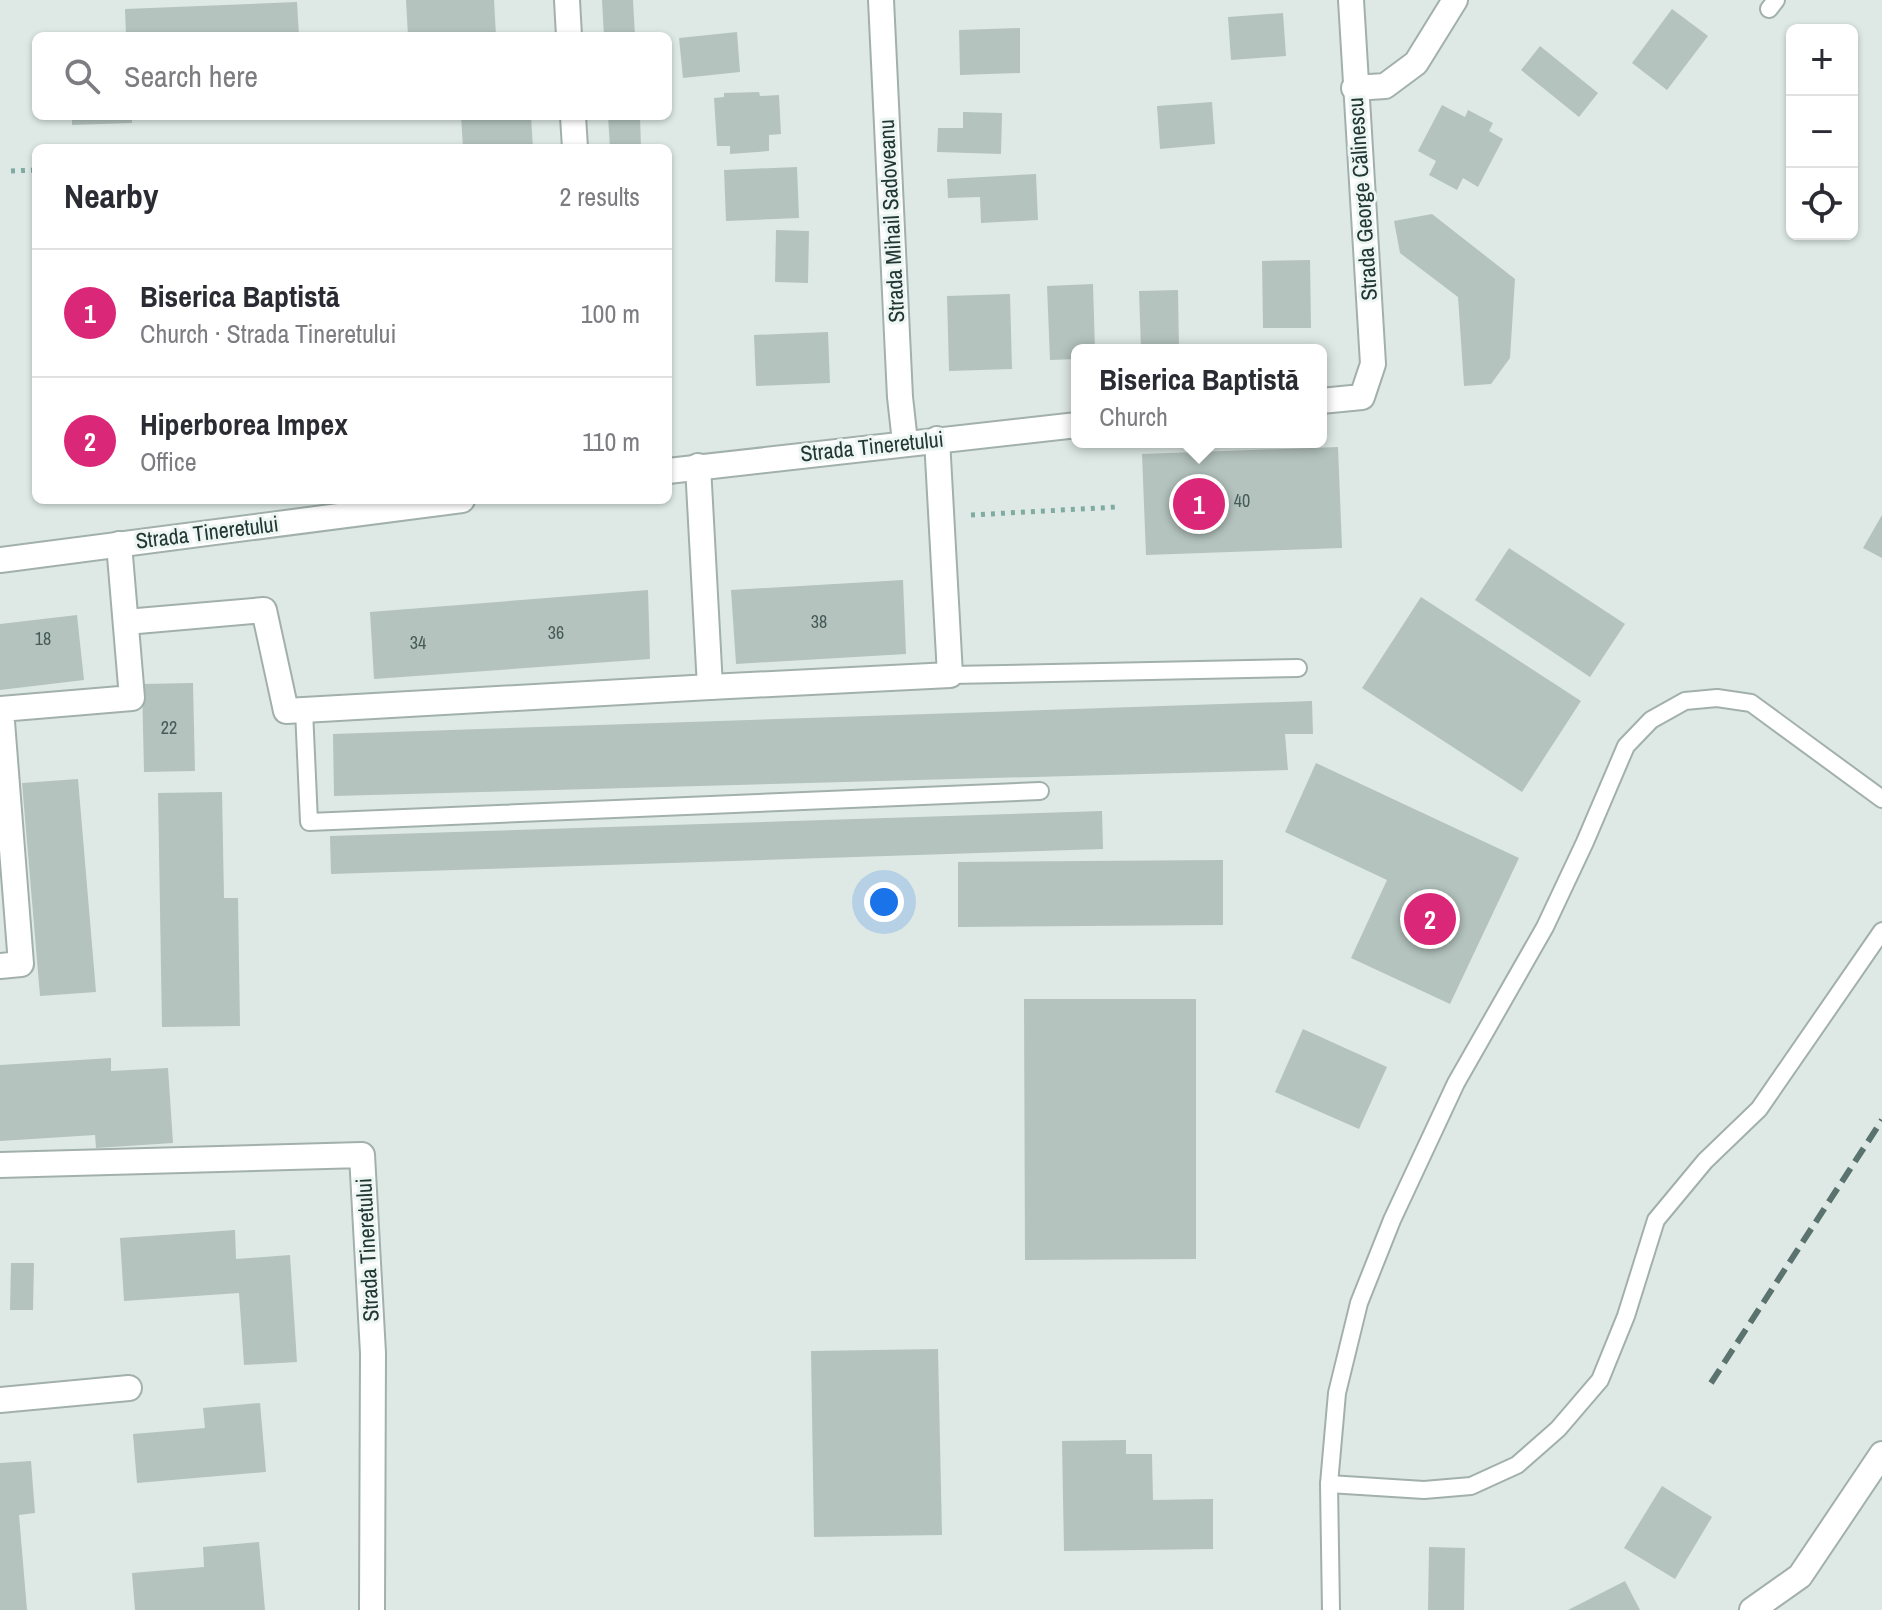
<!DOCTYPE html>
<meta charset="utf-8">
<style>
:root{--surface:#fff;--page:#f2f2f3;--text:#2b2b33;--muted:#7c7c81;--line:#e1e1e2;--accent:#db2777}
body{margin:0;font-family:"Archivo Narrow",sans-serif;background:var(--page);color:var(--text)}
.controls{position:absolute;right:24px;top:24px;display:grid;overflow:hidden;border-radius:12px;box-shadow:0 2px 6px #0004}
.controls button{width:72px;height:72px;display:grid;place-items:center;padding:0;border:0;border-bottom:2px solid var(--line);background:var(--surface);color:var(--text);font:40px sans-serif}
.you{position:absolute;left:884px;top:902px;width:28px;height:28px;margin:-20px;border:6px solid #fff;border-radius:50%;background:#1a73e8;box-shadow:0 0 0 12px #1a73e833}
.badge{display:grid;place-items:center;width:52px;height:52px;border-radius:50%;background:var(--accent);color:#fff;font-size:26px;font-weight:700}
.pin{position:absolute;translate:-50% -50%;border:4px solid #fff;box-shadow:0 2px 8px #0006}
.popup{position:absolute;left:1071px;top:344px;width:256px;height:104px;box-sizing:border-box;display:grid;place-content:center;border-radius:12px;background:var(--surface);filter:drop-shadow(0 2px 6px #0005);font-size:26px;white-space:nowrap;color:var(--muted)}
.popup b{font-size:30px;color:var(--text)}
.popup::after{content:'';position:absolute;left:50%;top:100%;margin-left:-16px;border:16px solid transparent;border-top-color:var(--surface)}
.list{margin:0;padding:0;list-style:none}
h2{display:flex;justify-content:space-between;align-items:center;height:104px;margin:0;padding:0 32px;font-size:34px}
h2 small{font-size:26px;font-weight:400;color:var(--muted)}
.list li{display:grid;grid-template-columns:52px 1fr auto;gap:24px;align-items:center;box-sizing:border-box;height:128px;padding:0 32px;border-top:2px solid var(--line)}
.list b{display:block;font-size:30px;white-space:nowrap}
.list p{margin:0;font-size:26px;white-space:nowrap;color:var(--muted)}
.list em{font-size:26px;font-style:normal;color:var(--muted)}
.icon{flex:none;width:44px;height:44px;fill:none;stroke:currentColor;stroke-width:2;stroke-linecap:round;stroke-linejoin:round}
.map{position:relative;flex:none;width:1882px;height:1610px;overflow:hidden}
.search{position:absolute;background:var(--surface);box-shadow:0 2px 6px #0004;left:32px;top:32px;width:640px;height:88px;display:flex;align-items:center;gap:20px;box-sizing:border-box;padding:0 28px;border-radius:12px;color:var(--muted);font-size:30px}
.panel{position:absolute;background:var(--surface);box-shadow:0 2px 6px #0004;left:32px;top:144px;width:640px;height:360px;border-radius:12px}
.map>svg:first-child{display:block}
.building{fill:#b4c3be}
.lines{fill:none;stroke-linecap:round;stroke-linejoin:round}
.lane-casing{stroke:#a2b0ac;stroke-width:20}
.street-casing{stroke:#a2b0ac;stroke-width:28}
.path{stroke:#80aba1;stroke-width:5;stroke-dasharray:4 6;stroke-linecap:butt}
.lane{stroke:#fff;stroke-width:16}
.street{stroke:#fff;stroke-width:24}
.rail{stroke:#5b736f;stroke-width:6;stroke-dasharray:16 8;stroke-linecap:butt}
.labels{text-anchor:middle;stroke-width:6;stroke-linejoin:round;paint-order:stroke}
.number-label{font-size:18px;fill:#465a56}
.street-label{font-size:22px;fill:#213733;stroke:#eef6f3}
</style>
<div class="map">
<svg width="1882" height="1610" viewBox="0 0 1882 1610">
<rect width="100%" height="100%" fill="#dee9e5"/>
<!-- building -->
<g class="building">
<path d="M406,0H494L496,36H408Z"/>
<path d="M602,0H633L635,36H604Z"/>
<path d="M297,2L299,36H126L125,9Z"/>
<path d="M1672,9L1708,36L1667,90L1632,63Z"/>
<path d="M1283,13L1286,56L1231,60L1228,17Z"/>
<path d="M1020,28V73L960,75L959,30Z"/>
<path d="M737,32L740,72L683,78L679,38Z"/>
<path d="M1540,46L1598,93L1579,117L1521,70Z"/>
<path d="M759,92L760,96L779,95L781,134L769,135V151L730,154V146H717L714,98L724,97V93Z"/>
<path d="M1212,102L1215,144L1160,149L1157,106Z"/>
<path d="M1442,105L1465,117L1468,110L1493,123L1489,131L1503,139L1478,187L1463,178L1457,190L1429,175L1436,161L1418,151Z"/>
<path d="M963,112L1002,113L1001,154L937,152L938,128H963Z"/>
<path d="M72,116H132V123L72,125Z"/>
<path d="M461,116H531L533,148H463Z"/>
<path d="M608,116H640L641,148H610Z"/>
<path d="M797,167L799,218L726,221L724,170Z"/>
<path d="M1036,174L1038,220L981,223L980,197L948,198L947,179Z"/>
<path d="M1432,214L1515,279L1510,358L1491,384L1464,386L1458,297L1400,253L1394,221Z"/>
<path d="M776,230L809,231L808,283L775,282Z"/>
<path d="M1310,260L1311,328H1263L1262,261Z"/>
<path d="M1093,284L1095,350H1077V359L1050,360L1047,286Z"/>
<path d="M1178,290L1179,350H1141L1139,291Z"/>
<path d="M1010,294L1012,369L949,371L947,296Z"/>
<path d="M828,332L830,383L756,386L754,335Z"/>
<path d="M1338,447L1342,548L1146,555L1142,454Z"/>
<path d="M1882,515V558L1863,548Z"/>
<path d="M1509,548L1625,624L1590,677L1475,600Z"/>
<path d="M903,580L906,654L736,664L731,590Z"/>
<path d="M648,590L650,659L374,679L370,612Z"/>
<path d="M1421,597L1581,701L1522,792L1362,688Z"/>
<path d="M77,615L84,680L0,690V624Z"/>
<path d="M193,683L195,771L144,772L142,684Z"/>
<path d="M1312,701L1313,734H1285L1288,770L334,796L333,734Z"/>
<path d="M1316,763L1519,858L1450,1004L1351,958L1387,880L1285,832Z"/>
<path d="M78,779L96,992L40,996L22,783Z"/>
<path d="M222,792L224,898H238L240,1026L162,1027L158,793Z"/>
<path d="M1102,811L1103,849L331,874L330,836Z"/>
<path d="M1223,860V925L958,927V862Z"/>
<path d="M1024,999H1196V1259L1025,1260Z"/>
<path d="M1303,1029L1387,1067L1359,1129L1275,1092Z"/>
<path d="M111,1058V1071L168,1068L173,1143L96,1148L95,1135L0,1141V1065Z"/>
<path d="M235,1230L236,1259L290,1255L297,1362L244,1365L239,1293L124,1301L120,1238Z"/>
<path d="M11,1263H34L33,1310H10Z"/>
<path d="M938,1349L942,1535L814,1537L811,1351Z"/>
<path d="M260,1403L266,1472L137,1483L133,1434L205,1428L203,1408Z"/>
<path d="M1126,1440V1454H1152L1153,1500L1213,1499V1549L1064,1551L1062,1441Z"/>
<path d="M31,1461L35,1513L19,1515L27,1610H0V1463Z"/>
<path d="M1662,1486L1712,1517L1675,1579L1624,1548Z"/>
<path d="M259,1542L265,1610H135L132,1573L204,1567L203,1547Z"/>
<path d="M1429,1547L1465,1548L1464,1610H1428Z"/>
<path d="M1625,1581L1640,1610H1568Z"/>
</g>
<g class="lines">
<!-- lane casing -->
<g class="lane-casing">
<g id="lane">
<path d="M1769,9L1776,0"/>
<path d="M950,675L1298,668"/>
<path d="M304,710L309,822L1040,791"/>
<path d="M1329,1484L1424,1490L1471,1486L1517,1465L1558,1429L1600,1380L1626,1316L1656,1220L1705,1161L1759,1109L1882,931"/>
<path d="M1331,1610L1329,1484L1337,1393L1359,1303L1392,1220L1456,1083L1545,927L1585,842L1626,746L1651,720L1685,701L1717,698L1751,703L1882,799"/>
</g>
</g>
<!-- street casing -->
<g class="street-casing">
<g id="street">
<path d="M567,0L569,36"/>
<path d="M881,0L900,397L905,442"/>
<path d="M1354,88L1385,86L1416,63L1455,0"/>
<path d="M573,116L575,148"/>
<path d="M1321,401L1362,397L1373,364L1351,0"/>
<path d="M668,471L1077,425"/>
<path d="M0,560L462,500"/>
<path d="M126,622L264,610L286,711L710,687L698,466"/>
<path d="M710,687L950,675L937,439"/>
<path d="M0,966L21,964L1,709L132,698L119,544"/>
<path d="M0,1165L362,1155L373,1353L372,1610"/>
<path d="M0,1400L129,1388"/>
<path d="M1752,1610L1800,1576L1882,1454"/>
</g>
</g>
<!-- path -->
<g class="path">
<path d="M11,171L36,170"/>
<path d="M971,515L1117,507"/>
</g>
<!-- lane -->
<use href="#lane" class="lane"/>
<!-- street -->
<use href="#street" class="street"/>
<!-- rail -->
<path class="rail" d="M1711,1383L1882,1120"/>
</g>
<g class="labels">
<!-- number labels -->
<g class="number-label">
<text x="1242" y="507">40</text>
<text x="819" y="628">38</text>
<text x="556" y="639">36</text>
<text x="43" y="645">18</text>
<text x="418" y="649">34</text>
<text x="169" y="734">22</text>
</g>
<!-- street labels -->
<g class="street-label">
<text transform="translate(1362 199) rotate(-94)" y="8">Strada George Călinescu</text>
<text transform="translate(891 221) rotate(-93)" y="8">Strada Mihail Sadoveanu</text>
<text transform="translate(872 446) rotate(-6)" y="8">Strada Tineretului</text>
<text transform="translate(207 532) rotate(-7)" y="8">Strada Tineretului</text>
<text transform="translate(367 1250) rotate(-93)" y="8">Strada Tineretului</text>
</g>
</g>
</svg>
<div class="controls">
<button>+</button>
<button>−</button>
<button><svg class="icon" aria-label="locate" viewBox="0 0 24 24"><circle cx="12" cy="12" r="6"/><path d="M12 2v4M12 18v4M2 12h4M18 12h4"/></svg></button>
</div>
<div class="you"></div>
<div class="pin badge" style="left:1199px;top:504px">1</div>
<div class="popup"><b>Biserica Baptistă</b>Church</div>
<div class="pin badge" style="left:1430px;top:919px">2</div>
<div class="search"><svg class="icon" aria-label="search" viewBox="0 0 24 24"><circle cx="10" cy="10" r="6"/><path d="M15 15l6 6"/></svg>Search here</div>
<section class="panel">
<h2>Nearby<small>2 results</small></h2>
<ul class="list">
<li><span class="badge">1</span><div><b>Biserica Baptistă</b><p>Church · Strada Tineretului</p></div><em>100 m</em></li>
<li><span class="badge">2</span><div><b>Hiperborea Impex</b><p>Office</p></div><em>110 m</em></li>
</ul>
</section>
</div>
